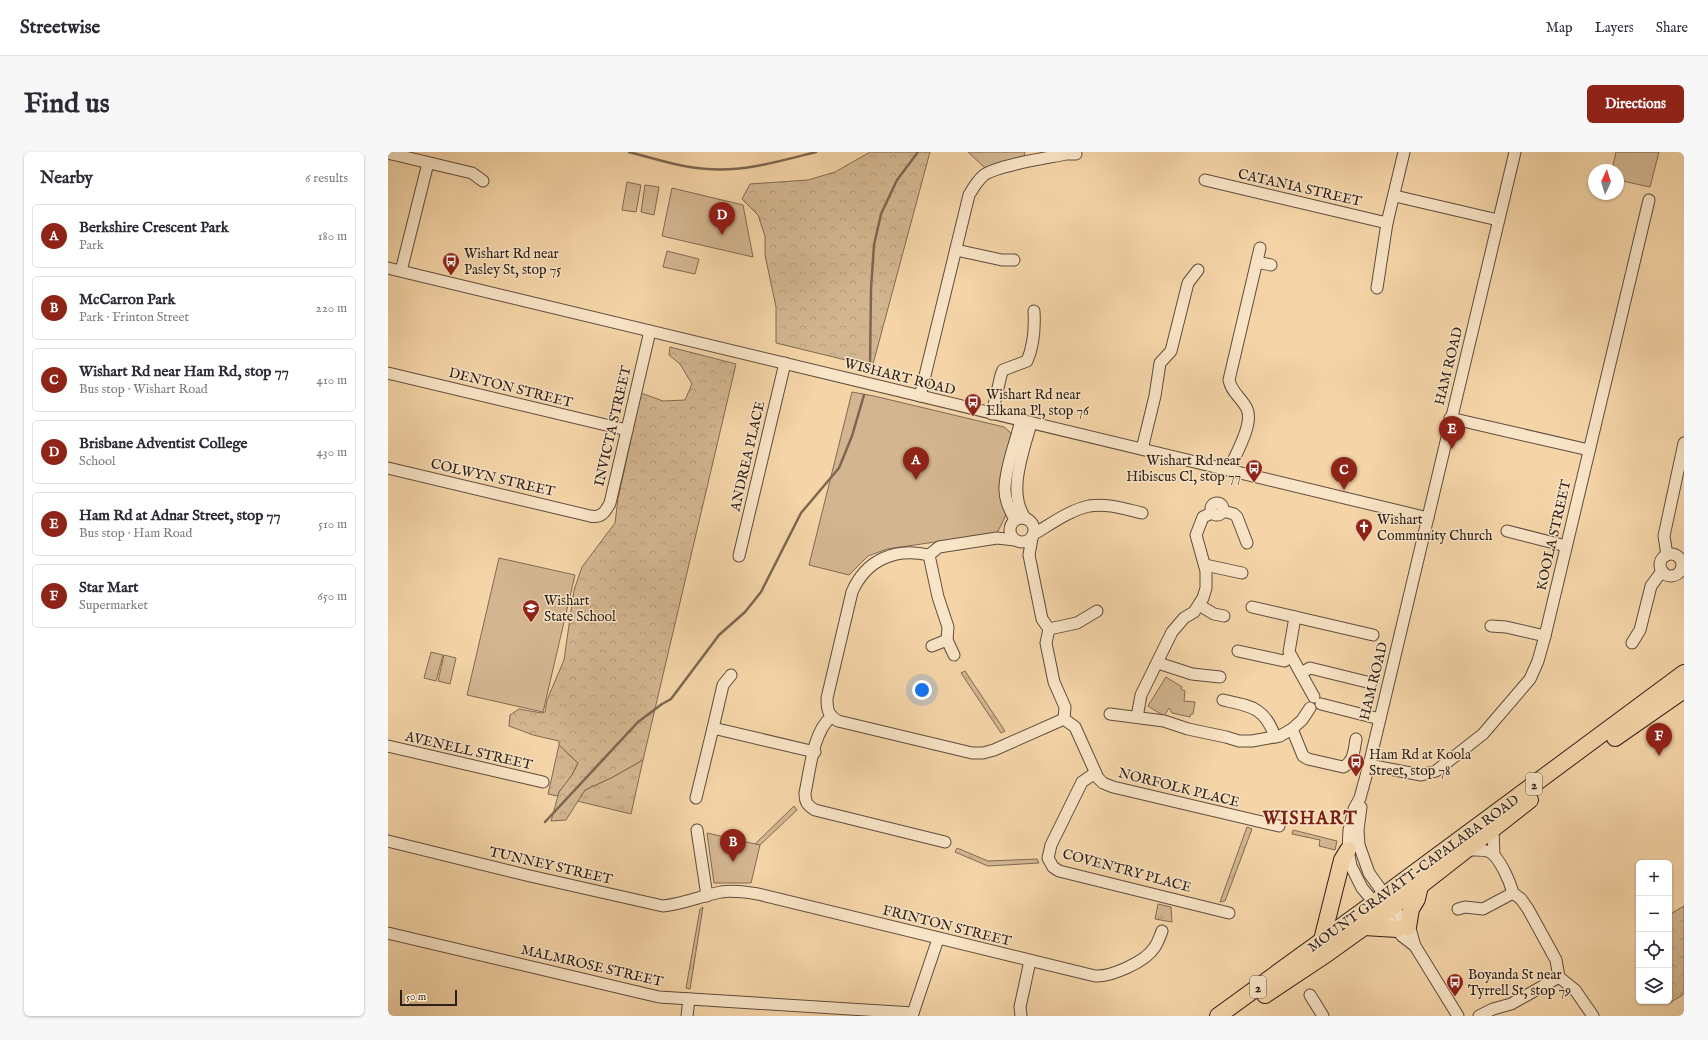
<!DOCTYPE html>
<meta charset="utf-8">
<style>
:root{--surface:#fff;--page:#f7f7f7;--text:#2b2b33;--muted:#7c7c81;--line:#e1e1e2;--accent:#8f2418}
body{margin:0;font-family:"IM FELL English",serif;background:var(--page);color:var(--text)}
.controls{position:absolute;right:12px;bottom:12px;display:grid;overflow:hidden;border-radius:6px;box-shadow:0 1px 3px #0004}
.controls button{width:36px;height:36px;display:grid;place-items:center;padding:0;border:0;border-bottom:1px solid var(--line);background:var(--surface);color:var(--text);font:20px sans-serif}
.compass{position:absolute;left:1200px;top:12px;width:36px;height:36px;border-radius:50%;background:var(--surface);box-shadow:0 1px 3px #0004;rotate:4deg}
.scale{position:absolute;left:12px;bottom:10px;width:57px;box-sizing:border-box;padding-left:4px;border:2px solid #2c1e18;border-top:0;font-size:11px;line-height:14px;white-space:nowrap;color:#2c1e18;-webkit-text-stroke:3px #f8e4c6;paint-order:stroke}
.you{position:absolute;left:534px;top:538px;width:14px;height:14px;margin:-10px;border:3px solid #fff;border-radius:50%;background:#1a73e8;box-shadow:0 0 0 6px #1a73e833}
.badge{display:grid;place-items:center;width:26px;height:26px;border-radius:50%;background:var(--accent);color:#fff;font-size:13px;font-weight:700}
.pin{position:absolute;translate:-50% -33px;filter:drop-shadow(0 1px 2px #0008)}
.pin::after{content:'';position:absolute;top:21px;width:14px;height:12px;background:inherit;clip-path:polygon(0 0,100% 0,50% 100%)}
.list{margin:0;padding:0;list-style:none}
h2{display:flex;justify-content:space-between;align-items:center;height:52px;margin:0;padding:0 16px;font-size:17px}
h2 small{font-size:13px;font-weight:400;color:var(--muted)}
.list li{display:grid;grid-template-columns:26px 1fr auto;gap:12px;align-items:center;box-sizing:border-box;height:64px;margin:0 8px 8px;padding:0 8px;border:1px solid var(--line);border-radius:6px}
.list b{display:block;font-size:15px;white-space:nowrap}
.list p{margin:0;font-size:13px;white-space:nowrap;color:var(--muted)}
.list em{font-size:13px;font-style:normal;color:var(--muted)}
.icon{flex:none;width:22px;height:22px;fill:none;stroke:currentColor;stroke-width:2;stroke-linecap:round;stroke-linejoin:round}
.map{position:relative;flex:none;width:1296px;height:864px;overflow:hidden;border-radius:6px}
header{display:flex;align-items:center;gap:24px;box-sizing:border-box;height:56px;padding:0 20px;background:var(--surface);border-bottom:1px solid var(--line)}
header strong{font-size:19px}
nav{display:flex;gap:22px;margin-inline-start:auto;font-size:14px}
.intro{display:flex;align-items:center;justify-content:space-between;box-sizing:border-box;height:96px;padding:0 24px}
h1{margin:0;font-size:28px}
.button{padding:10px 18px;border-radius:6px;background:var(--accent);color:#fff;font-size:14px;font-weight:700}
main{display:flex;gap:24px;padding:0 24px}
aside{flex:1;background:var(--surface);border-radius:6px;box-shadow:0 1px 3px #0004}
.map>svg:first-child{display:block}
.grass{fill:url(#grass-tufts);stroke:#806a54}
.forest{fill:url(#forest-crowns);stroke:#806a54}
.park{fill:#d3b690;stroke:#806a54}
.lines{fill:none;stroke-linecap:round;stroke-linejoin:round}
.stream{stroke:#7c6751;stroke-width:2.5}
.minor-casing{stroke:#5e4c3c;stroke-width:13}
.highway-casing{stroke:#2c1e18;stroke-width:18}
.minor{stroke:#f8e4c6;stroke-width:11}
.highway{stroke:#f5d5a8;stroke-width:16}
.labels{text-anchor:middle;stroke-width:3;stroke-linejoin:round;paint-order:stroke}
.shield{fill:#f8e4c6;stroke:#69594c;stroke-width:1}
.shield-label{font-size:13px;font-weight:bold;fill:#2c1e18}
.street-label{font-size:14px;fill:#2c1e18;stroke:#f8e4c6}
.poi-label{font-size:14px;fill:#2c1e18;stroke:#f8e4c6;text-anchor:start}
.district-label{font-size:18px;font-weight:bold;letter-spacing:1px;fill:#7a1f14;stroke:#f8e4c6}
</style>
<header>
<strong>Streetwise</strong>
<nav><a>Map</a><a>Layers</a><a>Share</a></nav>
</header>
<div class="intro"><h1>Find us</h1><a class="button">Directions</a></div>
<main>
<aside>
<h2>Nearby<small>6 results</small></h2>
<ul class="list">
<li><span class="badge">A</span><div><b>Berkshire Crescent Park</b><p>Park</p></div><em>180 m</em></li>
<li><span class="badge">B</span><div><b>McCarron Park</b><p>Park · Frinton Street</p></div><em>220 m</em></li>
<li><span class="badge">C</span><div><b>Wishart Rd near Ham Rd, stop 77</b><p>Bus stop · Wishart Road</p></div><em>410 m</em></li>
<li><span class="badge">D</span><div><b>Brisbane Adventist College</b><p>School</p></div><em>430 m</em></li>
<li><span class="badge">E</span><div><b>Ham Rd at Adnar Street, stop 77</b><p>Bus stop · Ham Road</p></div><em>510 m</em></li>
<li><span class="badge">F</span><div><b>Star Mart</b><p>Supermarket</p></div><em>650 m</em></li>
</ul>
</aside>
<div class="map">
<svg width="1296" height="864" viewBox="0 0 1296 864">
<defs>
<pattern id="grass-tufts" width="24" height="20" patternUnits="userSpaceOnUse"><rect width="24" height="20" fill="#d3b690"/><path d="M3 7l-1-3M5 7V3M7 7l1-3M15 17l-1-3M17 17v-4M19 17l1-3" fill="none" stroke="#b59c7b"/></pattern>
<pattern id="forest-crowns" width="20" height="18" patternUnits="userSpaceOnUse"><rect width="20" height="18" fill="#d3b690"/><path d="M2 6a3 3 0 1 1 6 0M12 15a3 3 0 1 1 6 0" fill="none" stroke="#b59c7b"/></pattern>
</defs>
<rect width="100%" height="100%" fill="#f5d5a8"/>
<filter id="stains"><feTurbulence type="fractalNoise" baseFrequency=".005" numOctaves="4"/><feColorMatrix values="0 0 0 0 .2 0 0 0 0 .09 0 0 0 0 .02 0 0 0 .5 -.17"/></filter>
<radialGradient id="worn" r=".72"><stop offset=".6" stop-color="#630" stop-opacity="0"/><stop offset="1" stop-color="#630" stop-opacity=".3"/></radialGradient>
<!-- grass -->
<g class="grass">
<path d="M577,519L617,579L613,581L573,521Z"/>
<path d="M171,593L190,611L184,623L171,640L170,644L160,642Z"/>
<path d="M255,608L243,662L189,649L197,638L223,626Z"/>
<path d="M406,654L409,658L372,693L367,692Z"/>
<path d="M859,675L864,677L837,749L832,750Z"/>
<path d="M905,678L949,689L947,698L931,694L932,688L904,682Z"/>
<path d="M569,696L600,709L649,707L651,711L600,714L567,700Z"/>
<path d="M770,752L783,755L784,770L767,767Z"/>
<path d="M315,755L302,837L298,836L312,757Z"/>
</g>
<!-- forest -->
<g class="forest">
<path d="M482,0H542L485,212L466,210L388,191V155L377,103V84L370,63L354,47L362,32L420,28L447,20Z"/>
<path d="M282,195L348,212L255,608L223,626L197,638L178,668L163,669L171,640L184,623L190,611L171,593V589L145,583L121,574L122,563L131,557L154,561L157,560L159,548L176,508L186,438L194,415L227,371L230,347L253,241L275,249L297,248L304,232L292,212L281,203Z"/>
<path d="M1296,754V842L1280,852L1278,849H1281V766L1284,761Z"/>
</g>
<!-- park -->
<g class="park">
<path d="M580,0H637L636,4L597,16Z"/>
<path d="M1228,0H1271L1262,35L1230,28V18H1224Z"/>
<path d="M239,30L253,33L248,60L234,58Z"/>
<path d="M257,33L271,35L266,63L253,60Z"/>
<path d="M284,36L355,53L365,105L274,84Z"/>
<path d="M279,99L311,107L307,122L275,115Z"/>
<path d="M464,240L486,244L616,275L623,281L615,320L619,361L609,381L499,397L480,404L461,423L421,413Z"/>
<path d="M111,406L187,423L155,560L79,543Z"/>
<path d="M43,500L55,503L48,529L36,526Z"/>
<path d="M56,503L68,506L62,532L50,529Z"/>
<path d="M778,525L794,535L793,537L797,539L796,549L807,550L805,562H803L802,565L784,561L781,556L776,564L760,554Z"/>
<path d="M319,681L372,693L363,731H326Z"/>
</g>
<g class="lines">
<!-- stream -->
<g class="stream">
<path d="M241,0C267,7 293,15 319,17C356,20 392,9 428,0"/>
<path d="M482,216L483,137L486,93L493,62L509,28L530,0"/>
<path d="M157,670L250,570L274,552L283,547L331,483L357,460L373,440L413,361L451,316L464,284L476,243"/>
</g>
<!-- minor casing -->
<g class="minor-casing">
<g id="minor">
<path d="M0,1L84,21L95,29"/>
<path d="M817,28L999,71"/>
<path d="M1007,44L1110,68"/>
<path d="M568,98L614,108H626"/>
<path d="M869,110L883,113"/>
<path d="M0,116L1040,366"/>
<path d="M13,119L40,11"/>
<path d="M989,136L999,71L1016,0"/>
<path d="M0,221L239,278"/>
<path d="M532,244L581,43C585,36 589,29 596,23C610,13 659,6 678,2H688"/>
<path d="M604,262L613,223L615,218L639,209C646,193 647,176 646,159"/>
<path d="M1062,266L1201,298"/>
<path d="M754,297L767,244L772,211L783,199L800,131L810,118"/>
<path d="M0,316L202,364C213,366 217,361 222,351L262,179"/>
<path d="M841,318C847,303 866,272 859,257C854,246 843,240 841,228L872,96"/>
<circle cx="829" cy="357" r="6"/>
<path d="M835,359L846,362L849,365L859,391"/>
<circle cx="634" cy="378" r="12"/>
<path d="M638,367C618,342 636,298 643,271"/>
<path d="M627,368C622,358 616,347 617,335C618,313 628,290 633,268"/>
<path d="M1119,379L1178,394"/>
<path d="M646,382C663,372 682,358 701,354C719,351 737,357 754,361"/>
<path d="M644,386L641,403L654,467L661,477L658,491L666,530L677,555L676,567L687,575L710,626L715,631L725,635L891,674"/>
<path d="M627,388L609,386L551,395L541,403C507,395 478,408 464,440L439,546C439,558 440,563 450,569L584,601H595L606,598L676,567"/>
<circle cx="1283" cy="413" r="11"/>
<path d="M541,403L550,445L560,475L559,488"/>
<path d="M1279,403L1276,384L1296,291"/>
<path d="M351,404L397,211"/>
<path d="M817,413L854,421"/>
<path d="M811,453L826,462L836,464"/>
<path d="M864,455L985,483"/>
<path d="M907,465L901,500L926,545"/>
<path d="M1103,474L1118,475L1157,484"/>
<path d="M661,477L689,471L709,459"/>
<path d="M1244,491L1252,478L1263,434L1274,419"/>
<path d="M544,494L559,488L566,503"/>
<path d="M850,499L896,509L903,505"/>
<path d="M770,511L804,522L832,525"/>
<path d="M913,521L922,516L983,531"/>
<path d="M835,548C862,554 877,555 887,585"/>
<path d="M933,552L992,567"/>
<path d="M722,562L776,569L800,577L838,585L851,589H864L892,584L904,577L914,568L922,556"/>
<path d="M443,565C425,580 422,618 417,641C417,650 419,653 427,658L557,690"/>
<path d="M749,565L753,543L784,480L796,466L806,460L815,446L818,436V419L808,383L815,365L824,361"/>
<path d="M325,576L335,533L343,523"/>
<path d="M904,577L915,604L920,607L955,615C966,610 966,598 968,587"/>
<path d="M0,594L155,630"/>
<path d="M981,613L1033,623L1048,619L1095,582L1142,527L1150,509L1157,484L1261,48"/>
<path d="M707,621L694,630L663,693L660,706L665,715L671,719L841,761"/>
<path d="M308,646L325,576L427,600"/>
<path d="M973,655L970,678L971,693L981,721L1023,780L1027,794L1070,864"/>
<path d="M1105,677L1106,703"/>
<path d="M309,678L319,744"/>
<path d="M0,689L142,724L275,754C295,752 313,744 333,740C345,738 357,740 370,742L707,824C723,825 757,810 766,796C770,791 772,784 774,779"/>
<path d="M1080,698C1087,698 1096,697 1102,700C1112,706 1122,730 1125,741L1133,747L1140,757L1168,808L1171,825L1187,838L1205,864"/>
<path d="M1070,757L1077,755L1095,757L1125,741"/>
<path d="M0,781L271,845L525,861"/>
<path d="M1027,794L1014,784L974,736L963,714L960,698L961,678L966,657L972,646L981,613L1127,0"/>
<path d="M922,843L935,864"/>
<path d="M299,864L301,847"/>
<path d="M524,864L550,787"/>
<path d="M633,864L632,855L642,809"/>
<path d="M1091,864L1105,857L1123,852L1171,825"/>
</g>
</g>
<!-- highway casing -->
<g class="highway-casing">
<g id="highway">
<path d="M1227,586L1296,538"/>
<path d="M976,775L1009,777"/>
<path d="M1020,775L1023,757L1029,747L1032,734"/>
<path d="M934,788L954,708L960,698"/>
<path d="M877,843L940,801L1018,745L1142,648"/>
<path d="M830,864L987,750L1296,521"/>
</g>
</g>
<!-- minor -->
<use href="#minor" class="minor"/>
<!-- highway -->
<use href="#highway" class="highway"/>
</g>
<!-- icons -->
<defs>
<g id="bus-pin" transform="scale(0.9)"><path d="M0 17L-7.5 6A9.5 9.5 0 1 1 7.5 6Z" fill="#8f2418" stroke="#f8e4c6"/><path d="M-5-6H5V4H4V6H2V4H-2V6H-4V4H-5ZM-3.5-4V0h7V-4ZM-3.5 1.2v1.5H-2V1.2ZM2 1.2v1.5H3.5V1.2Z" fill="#fff"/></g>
<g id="church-pin" transform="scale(0.9)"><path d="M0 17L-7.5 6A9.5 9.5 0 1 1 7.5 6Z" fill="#8f2418" stroke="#f8e4c6"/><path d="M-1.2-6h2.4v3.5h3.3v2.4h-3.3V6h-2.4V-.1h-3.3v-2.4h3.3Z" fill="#fff"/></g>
<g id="school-pin" transform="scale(0.9)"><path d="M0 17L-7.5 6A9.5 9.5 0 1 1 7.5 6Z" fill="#8f2418" stroke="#f8e4c6"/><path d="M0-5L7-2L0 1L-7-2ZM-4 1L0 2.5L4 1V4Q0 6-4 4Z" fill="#fff"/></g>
</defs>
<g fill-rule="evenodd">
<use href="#bus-pin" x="63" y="109"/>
<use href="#bus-pin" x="585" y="250"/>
<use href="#bus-pin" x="866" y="316"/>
<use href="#church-pin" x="976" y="375"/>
<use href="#school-pin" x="143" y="456"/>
<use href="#bus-pin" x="968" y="610"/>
<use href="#bus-pin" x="1067" y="830"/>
</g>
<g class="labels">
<!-- shield labels -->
<g class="shield">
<rect x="1138" y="621" width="16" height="22" rx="3"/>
<rect x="862" y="824" width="16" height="22" rx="3"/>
</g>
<g class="shield-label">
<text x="1146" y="637">2</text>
<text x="870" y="840">2</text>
</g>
<!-- street labels -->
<g class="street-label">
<text transform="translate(912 35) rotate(13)" y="5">CATANIA STREET</text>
<text transform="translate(1060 214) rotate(-76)" y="5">HAM ROAD</text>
<text transform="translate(512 224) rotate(14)" y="5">WISHART ROAD</text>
<text transform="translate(123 235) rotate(14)" y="5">DENTON STREET</text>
<text transform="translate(224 274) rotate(-77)" y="5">INVICTA STREET</text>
<text transform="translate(359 304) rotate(-77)" y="5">ANDREA PLACE</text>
<text transform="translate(105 325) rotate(13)" y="5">COLWYN STREET</text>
<text transform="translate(1165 383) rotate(-77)" y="5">KOOLA STREET</text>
<text transform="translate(985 529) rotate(-76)" y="5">HAM ROAD</text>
<text transform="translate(81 598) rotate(13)" y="5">AVENELL STREET</text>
<text transform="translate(791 635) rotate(14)" y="5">NORFOLK PLACE</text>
<text transform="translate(163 713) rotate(13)" y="5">TUNNEY STREET</text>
<text transform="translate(739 718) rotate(15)" y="5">COVENTRY PLACE</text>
<text transform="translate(1025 721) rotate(-36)" y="5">MOUNT GRAVATT-CAPALABA ROAD</text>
<text transform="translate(559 773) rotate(14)" y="5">FRINTON STREET</text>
<text transform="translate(204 813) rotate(13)" y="5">MALMROSE STREET</text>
</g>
<!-- poi labels -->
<g class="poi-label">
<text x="76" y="106">Wishart Rd near<tspan x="76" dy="16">Pasley St, stop 75</tspan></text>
<text x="598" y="247">Wishart Rd near<tspan x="598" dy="16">Elkana Pl, stop 76</tspan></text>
<text x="853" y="313" text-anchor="end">Wishart Rd near<tspan x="853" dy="16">Hibiscus Cl, stop 77</tspan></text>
<text x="989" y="372">Wishart<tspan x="989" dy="16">Community Church</tspan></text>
<text x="156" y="453">Wishart<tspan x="156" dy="16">State School</tspan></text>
<text x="981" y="607">Ham Rd at Koola<tspan x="981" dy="16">Street, stop 78</tspan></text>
<text x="1080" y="827">Boyanda St near<tspan x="1080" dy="16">Tyrrell St, stop 79</tspan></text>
</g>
<!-- district labels -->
<g class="district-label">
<text x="922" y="672">WISHART</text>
</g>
</g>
<rect width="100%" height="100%" filter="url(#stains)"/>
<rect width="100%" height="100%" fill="url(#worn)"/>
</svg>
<div class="controls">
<button>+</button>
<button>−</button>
<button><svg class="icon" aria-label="locate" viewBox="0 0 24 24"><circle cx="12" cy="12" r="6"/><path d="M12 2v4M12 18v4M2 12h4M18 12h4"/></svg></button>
<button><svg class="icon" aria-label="layers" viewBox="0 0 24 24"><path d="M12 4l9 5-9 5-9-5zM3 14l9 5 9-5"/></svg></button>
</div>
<svg class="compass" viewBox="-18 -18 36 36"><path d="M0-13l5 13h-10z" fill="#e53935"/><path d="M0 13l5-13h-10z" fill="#7c7c81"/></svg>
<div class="scale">50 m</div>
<div class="you"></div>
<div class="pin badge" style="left:528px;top:328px">A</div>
<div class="pin badge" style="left:345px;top:710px">B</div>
<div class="pin badge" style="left:956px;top:338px">C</div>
<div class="pin badge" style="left:334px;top:83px">D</div>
<div class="pin badge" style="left:1064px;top:297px">E</div>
<div class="pin badge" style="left:1271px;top:604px">F</div>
</div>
</main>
